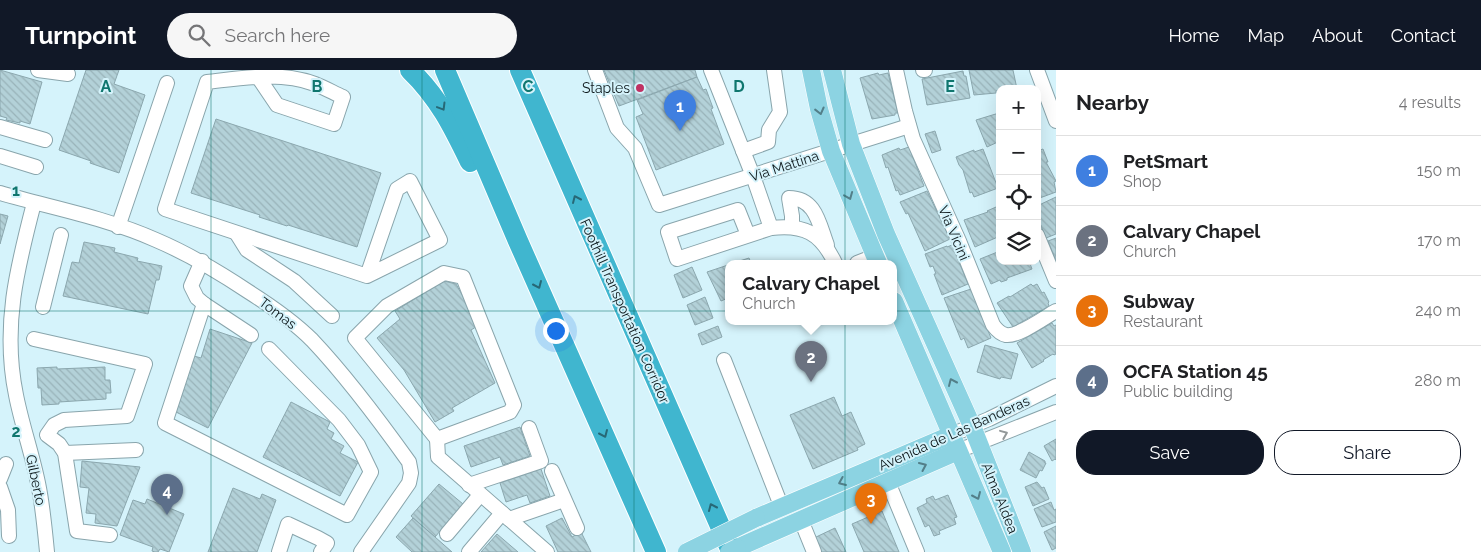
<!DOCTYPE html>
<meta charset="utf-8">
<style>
:root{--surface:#fff;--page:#f6f6f6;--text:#202124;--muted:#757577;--line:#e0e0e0;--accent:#111827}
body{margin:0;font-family:Raleway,sans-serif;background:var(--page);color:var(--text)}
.controls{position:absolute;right:15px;top:15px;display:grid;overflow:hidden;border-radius:10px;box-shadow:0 5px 20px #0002}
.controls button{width:45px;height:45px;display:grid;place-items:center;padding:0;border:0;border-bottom:1px solid var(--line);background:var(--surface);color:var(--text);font:25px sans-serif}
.you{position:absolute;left:555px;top:260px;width:18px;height:18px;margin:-12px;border:4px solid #fff;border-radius:50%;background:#1a73e8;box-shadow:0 0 0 8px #1a73e833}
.badge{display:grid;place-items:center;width:32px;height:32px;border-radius:50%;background:var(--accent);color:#fff;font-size:16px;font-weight:700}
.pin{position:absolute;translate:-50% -41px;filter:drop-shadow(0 1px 2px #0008)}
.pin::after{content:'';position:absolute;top:26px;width:18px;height:15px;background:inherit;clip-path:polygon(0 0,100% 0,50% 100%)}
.popup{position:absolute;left:725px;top:190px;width:172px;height:65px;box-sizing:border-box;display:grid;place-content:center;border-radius:10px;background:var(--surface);filter:drop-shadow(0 1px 4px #0005);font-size:16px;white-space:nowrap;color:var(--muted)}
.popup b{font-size:19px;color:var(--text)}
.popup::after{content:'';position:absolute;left:50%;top:100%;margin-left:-10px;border:10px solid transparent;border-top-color:var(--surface)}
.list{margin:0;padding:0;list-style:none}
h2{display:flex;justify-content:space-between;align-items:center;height:65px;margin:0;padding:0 20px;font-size:21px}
h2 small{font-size:16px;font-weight:400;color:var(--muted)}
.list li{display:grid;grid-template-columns:32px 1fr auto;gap:15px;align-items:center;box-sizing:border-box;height:70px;padding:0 20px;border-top:1px solid var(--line)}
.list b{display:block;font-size:19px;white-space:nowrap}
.list p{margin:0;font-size:16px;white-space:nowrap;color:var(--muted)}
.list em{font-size:16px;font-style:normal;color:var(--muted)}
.actions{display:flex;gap:10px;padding:15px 20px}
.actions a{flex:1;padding:11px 0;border:1px solid var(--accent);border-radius:20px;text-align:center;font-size:18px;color:var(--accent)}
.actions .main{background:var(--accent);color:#fff}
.icon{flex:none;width:28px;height:28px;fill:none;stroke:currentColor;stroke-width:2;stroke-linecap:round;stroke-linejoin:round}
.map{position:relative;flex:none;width:1056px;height:482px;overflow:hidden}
header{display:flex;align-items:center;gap:30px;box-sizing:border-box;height:70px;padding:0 25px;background:var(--accent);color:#fff}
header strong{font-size:24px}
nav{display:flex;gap:28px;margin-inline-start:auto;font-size:18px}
.search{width:350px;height:45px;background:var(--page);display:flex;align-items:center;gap:12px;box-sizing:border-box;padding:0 18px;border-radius:28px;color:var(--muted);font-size:19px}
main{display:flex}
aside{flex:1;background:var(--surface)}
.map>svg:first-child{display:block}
.building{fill:url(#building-back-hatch);stroke:#8ba7ae}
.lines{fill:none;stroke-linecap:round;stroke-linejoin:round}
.minor-casing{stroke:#89a5ac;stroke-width:16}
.major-casing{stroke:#fff;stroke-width:19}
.highway-casing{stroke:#fff;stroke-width:22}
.minor{stroke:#fff;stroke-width:14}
.major{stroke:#8cd3e2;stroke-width:18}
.highway{stroke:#40b6cf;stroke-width:20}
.major-bridge-casing{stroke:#fff;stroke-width:19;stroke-linecap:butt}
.major-bridge{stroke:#8cd3e2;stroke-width:18}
.oneway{stroke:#276876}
.oneway2{stroke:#537f89}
.oneway3{stroke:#939899}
.grid{fill:none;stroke:#0f766e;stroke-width:1;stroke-opacity:0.55}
.poi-dot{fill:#c03263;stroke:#d5f3fb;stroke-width:2}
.labels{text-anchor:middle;stroke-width:4;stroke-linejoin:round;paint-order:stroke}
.poi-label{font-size:14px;fill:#0e191c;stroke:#d5f3fb;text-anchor:end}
.street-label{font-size:14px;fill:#0e191c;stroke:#d5f3fb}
.grid-label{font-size:16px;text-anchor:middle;font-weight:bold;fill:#0f766e;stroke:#d5f3fb;stroke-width:4;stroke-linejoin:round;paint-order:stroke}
</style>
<header>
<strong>Turnpoint</strong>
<div class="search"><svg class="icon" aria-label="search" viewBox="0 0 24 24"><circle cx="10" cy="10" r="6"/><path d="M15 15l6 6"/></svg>Search here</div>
<nav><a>Home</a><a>Map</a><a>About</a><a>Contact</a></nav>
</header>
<main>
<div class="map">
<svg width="1056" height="482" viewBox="0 0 1056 482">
<defs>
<pattern id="building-back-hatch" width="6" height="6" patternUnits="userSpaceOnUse" patternTransform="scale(1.25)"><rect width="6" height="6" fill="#b3d1d8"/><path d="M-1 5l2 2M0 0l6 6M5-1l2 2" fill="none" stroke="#99b3b9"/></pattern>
</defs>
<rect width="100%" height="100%" fill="#d5f3fb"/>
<!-- building -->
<g class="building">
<path d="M0,0L42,12L30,54L20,51V53L6,50L7,48L0,46Z"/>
<path d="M86,0H119L114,14L145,25L119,103L90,93L91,91L59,80Z"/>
<path d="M604,0H695L697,7L619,36Z"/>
<path d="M969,0H1013L1017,19H1000V20L996,21V23L974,25Z"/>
<path d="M963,1L964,6H966L970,28L927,35L922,9Z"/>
<path d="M878,3L879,5L888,3L898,43H895V45L872,49L860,8Z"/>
<path d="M697,7L703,20L706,19L713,38L711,39L724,74L656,100L636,47L643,44L637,30Z"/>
<path d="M999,41H1000V71L987,77L976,50L999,43Z"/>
<path d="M216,49L381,103L357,177L288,155L287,156L259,147L260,145L191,123Z"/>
<path d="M935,61L941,80L932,83L925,64Z"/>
<path d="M909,77L924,116L900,125L898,120L896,121L888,97L886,98L882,85L899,78L900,80Z"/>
<path d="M983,79L998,118L974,127L972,122L970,123L963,100L959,95L956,87L974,80V82Z"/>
<path d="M1043,79L1048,92H1046L1056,111L1054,112L1056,122L1037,129V81Z"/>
<path d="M927,121L950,169L925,181L908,143L906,144L900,132Z"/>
<path d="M1056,127V164L1046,168L1037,146V136Z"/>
<path d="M996,137L997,139L1000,137V166L975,177L964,150L988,142L987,141Z"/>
<path d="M0,144L8,146L0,174Z"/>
<path d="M1056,168V191L1048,171Z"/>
<path d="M84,172L115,178L114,182L138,188L137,191L162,196L159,210H156L148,244L63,226L72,192L79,193Z"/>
<path d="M952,175L968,214L942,225L934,204H936L933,196L930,197L925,184L947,176V177Z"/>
<path d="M1000,181V191H1029L1032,199L1007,208V210L1001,212L1000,210L991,214L980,189Z"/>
<path d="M749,188L751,193H733Z"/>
<path d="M728,195V228L721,231L707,202Z"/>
<path d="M692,197L702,220L683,228L674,205Z"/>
<path d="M444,211L456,214L479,255L471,260L495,313L452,338L454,341L435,352L404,300L377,268L400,249L395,241Z"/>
<path d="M1031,214L1033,216L1037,214L1042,223L1044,222L1049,232L1048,233L1049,236L1013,257L997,233L1009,226L1010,227Z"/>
<path d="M971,219L991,268L968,278L964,268L961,270L944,228Z"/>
<path d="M705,227L713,248L695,255L687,235Z"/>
<path d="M1052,253L1054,256L1056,255V284L1054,285L1053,284L1043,290L1044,291L1032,298L1017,273Z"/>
<path d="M718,256L722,267L702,275L698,264Z"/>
<path d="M210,259L252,273L208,358L176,342L194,286L201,288Z"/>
<path d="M985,275L1018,284L1011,309L1001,307L1000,309L977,302Z"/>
<path d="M57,297V299L105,297V310H110L111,323H106V329L59,332V334L42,335L41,318H38L37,298Z"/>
<path d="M834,327L842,346L851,342L865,374L857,378L858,380L813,399L790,345Z"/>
<path d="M291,332L330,352L327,359L334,363L331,369L344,376L340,383L358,392L340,426L263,387Z"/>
<path d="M520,357L530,386L503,395L500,387L471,397L464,376Z"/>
<path d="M1056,369V390L1055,389L1052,391L1044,376Z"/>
<path d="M1029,382L1045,391V393H1046L1042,401L1040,400L1036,408L1020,400Z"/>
<path d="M82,391L140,397L117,456L95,453L96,444L86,443L89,418L80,417Z"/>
<path d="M541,399L550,426L530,433L527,425L506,432L500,413Z"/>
<path d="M1037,412L1042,418L1044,417L1049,429L1033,436L1025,417Z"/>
<path d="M439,414L463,434L435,467L411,446Z"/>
<path d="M233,418L260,429L262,424L276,430L257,482H208Z"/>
<path d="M948,425L957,447L954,448L956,454L939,461L940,464L934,466L929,455L925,457L917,438L927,433L926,429L933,426L935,430Z"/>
<path d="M147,429L184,444L169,482L160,479L158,482H155L152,481L153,477L120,465L133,430L145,434Z"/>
<path d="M1051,432L1054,440L1056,439V452L1042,457L1034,439Z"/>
<path d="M882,441L899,482H864L852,454Z"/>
<path d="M413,448L435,467L452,482H412L396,467Z"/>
<path d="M562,448L572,467L581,462L591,482H558L546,456Z"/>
<path d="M1056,456V478L1052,480L1044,462Z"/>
<path d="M835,458L846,482H820L814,468Z"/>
<path d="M497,464L518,482H481Z"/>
</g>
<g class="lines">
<!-- minor casing -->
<g class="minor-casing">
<g id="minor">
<path d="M38,0L68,4"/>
<path d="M595,0L617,58L635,78L659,135L909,56"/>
<path d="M711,0L753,106L771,158"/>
<path d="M896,0L905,41L913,69L959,171L993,255C996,259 1000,264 1006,265C1018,267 1045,247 1056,241"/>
<path d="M923,0H925"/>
<path d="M1037,0L1056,51"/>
<path d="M258,7L277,35L334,54L343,27C334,23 325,18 315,14C281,1 243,8 207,12L165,139L367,206L440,170L410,111L397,119L367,206"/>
<path d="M0,57L45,70"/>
<path d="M743,81L768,72L769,60L780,42L774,0"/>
<path d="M0,86L36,97"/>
<path d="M0,123C52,138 107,148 156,170C189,184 219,202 249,222C271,236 293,251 312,270C348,308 379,350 409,392L411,403L409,413L361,482"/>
<path d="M34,133C17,198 2,257 16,325C22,356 33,386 39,418C43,439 45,461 47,482"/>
<path d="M118,157L167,13"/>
<path d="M792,157V146L789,128C816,128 819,154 827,175"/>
<path d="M237,164L247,180L294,211L332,246"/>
<path d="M748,165L738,140L668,162L677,189L771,158C804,154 821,163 835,193"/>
<path d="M1037,165L1056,211"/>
<path d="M202,191L191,216L197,228L204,234L251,265"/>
<path d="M857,193L875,186"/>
<path d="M444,203L463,207L514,335L510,342L437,369L355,268L387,236Z"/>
<path d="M204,234L165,353L347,445L371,402L358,375L339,350L269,279"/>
<path d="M43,237L61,165"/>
<path d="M34,269L145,294L127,346L64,350L54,355L47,365L59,374L65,383L77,461L110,465"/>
<path d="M724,290L782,438"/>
<path d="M951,365L989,349L1056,316"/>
<path d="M437,369L438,387L547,482"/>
<path d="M958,381L1056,342"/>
<path d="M65,383L136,380"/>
<path d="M552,401L577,458"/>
<path d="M0,409L6,394"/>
<path d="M888,412L917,482"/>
<path d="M469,415L541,391L529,358"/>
<path d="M0,417L8,440L9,466"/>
<path d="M509,449L564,430"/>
<path d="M801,450L814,482"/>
<path d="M447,464L480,425"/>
<path d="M279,482L288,454L318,468L327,473L321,482"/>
<path d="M469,482L502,443"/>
</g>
</g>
<!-- major casing -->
<g class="major-casing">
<g id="major">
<path d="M811,0L819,39L831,81L878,193"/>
<path d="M832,0L851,74L886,164L972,356L1022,482"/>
<path d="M894,231L1002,482"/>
<path d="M756,448L951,365"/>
<path d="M737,478L958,381"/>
</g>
</g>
<!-- highway casing -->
<g class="highway-casing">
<g id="highway">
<path d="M410,0C439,28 453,57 470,92"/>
<path d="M445,0L518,171L656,482"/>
<path d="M520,0L731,481"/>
</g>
</g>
<!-- minor -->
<use href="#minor" class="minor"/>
<!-- major -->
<use href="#major" class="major"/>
<!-- highway -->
<use href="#highway" class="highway"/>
<!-- major-bridge casing -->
<g class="major-bridge-casing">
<g id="major-bridge">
<path d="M687,482L756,448"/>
<path d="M729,482L737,478"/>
</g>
</g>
<!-- major-bridge -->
<use href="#major-bridge" class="major-bridge"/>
</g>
<!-- one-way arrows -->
<defs><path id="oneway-chevron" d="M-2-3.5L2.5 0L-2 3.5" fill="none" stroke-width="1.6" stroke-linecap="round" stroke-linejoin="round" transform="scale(1.25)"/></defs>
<g class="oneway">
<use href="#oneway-chevron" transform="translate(442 37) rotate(59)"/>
<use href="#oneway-chevron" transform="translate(576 129) rotate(-114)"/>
<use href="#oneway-chevron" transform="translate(538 215) rotate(66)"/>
<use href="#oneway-chevron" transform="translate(604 364) rotate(66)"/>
<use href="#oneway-chevron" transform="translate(712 437) rotate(-114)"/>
</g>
<g class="oneway2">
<use href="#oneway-chevron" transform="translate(820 41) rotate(76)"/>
<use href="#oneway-chevron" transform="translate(849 126) rotate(68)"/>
<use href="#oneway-chevron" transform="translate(952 312) rotate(-114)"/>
<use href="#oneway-chevron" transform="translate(923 396) rotate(-24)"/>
<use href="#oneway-chevron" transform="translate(842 412) rotate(157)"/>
<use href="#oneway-chevron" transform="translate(977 426) rotate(66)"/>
</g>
<use class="oneway3" href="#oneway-chevron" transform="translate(1004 364) rotate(-22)"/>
<!-- grid -->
<path class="grid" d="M211,0V482M422,0V482M634,0V482M845,0V482M0,241H1056"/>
<!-- markers -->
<circle class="poi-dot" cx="640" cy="18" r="5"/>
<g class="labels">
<!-- poi labels -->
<g class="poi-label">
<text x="630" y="23">Staples</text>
</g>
<!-- street labels -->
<g class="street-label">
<text transform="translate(784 96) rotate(-18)" y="5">Via Mattina</text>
<text transform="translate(954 163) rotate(67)" y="5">Via Vicini</text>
<text transform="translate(625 241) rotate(66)" y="5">Foothill Transportation Corridor</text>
<text transform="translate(278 243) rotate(37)" y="5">Tomas</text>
<text transform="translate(954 363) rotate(-24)" y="5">Avenida de Las Banderas</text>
<text transform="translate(36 410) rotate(78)" y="5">Gilberto</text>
<text transform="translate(1000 428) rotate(68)" y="5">Alma Aldea</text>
</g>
</g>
<g class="grid-label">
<text x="106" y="22">A</text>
<text x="317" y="22">B</text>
<text x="528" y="22">C</text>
<text x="739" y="22">D</text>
<text x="950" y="22">E</text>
<text x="16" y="126">1</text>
<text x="16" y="367">2</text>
</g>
</svg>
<div class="controls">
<button>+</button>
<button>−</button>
<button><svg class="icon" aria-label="locate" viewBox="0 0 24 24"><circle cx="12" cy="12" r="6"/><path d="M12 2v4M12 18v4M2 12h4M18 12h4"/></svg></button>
<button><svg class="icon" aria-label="layers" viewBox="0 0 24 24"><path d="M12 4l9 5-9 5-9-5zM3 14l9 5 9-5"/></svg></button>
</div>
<div class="you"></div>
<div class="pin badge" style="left:680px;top:61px;background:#3f7fe0">1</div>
<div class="pin badge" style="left:811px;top:312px;background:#6b7280">2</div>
<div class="popup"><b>Calvary Chapel</b>Church</div>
<div class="pin badge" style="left:871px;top:454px;background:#e8710a">3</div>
<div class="pin badge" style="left:167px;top:445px;background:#5c6f8a">4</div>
</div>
<aside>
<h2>Nearby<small>4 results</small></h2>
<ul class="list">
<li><span class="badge" style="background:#3f7fe0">1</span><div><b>PetSmart</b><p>Shop</p></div><em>150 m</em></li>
<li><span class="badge" style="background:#6b7280">2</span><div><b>Calvary Chapel</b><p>Church</p></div><em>170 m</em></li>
<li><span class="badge" style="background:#e8710a">3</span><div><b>Subway</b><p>Restaurant</p></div><em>240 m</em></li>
<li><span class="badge" style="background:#5c6f8a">4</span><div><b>OCFA Station 45</b><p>Public building</p></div><em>280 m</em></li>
</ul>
<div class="actions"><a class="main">Save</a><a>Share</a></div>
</aside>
</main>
